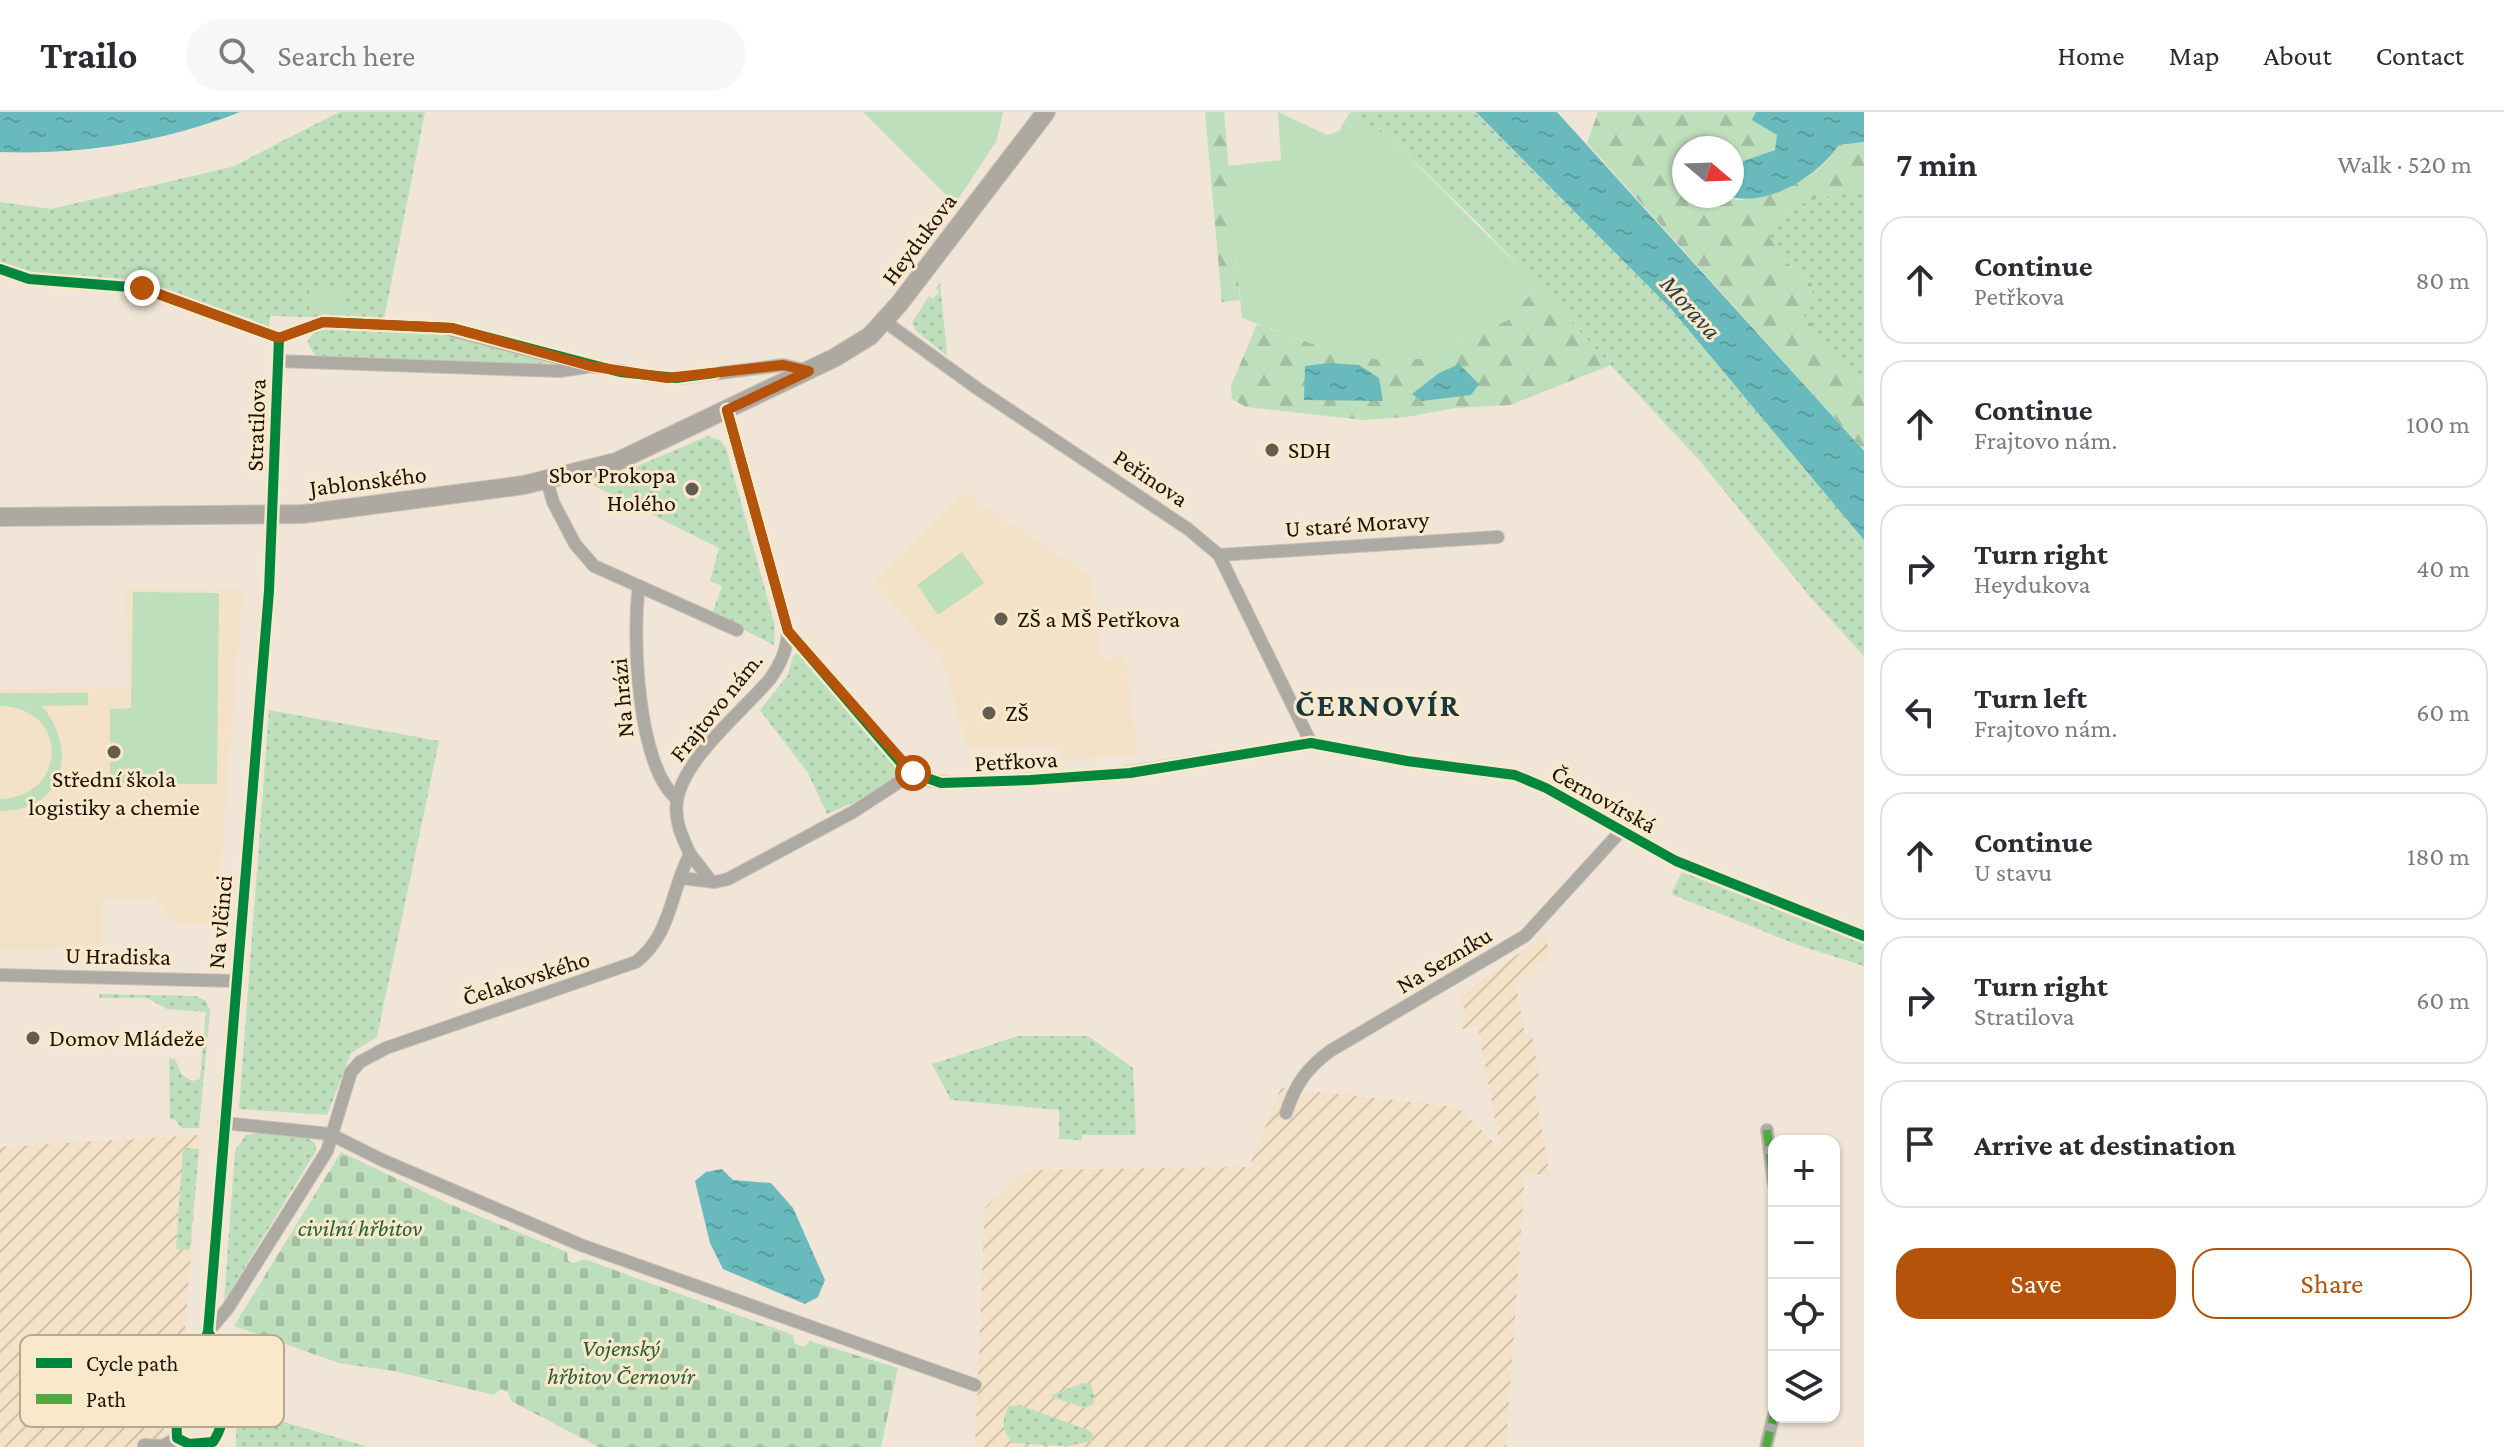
<!DOCTYPE html>
<meta charset="utf-8">
<style>
:root{--surface:#fff;--page:#f7f7f7;--text:#2b2b33;--muted:#7c7c81;--line:#e1e1e2;--accent:#b45309}
body{margin:0;font-family:"Crimson Pro",serif;background:var(--page);color:var(--text)}
.controls{position:absolute;right:24px;bottom:24px;display:grid;overflow:hidden;border-radius:16px;box-shadow:0 2px 6px #0004}
.controls button{width:72px;height:72px;display:grid;place-items:center;padding:0;border:0;border-bottom:2px solid var(--line);background:var(--surface);color:var(--text);font:40px sans-serif}
.compass{position:absolute;left:1672px;top:24px;width:72px;height:72px;border-radius:50%;background:var(--surface);box-shadow:0 2px 6px #0004;rotate:109deg}
.stop{position:absolute;width:24px;height:24px;margin:-18px;border:6px solid #b45309;border-radius:50%;background:#fff}
.stop.end{background:#b45309;border-color:#fff;box-shadow:0 2px 8px #0008}
.list{margin:0;padding:0;list-style:none}
h2{display:flex;justify-content:space-between;align-items:center;height:104px;margin:0;padding:0 32px;font-size:34px}
h2 small{font-size:26px;font-weight:400;color:var(--muted)}
.list li{display:grid;grid-template-columns:52px 1fr auto;gap:24px;align-items:center;box-sizing:border-box;height:128px;margin:0 16px 16px;padding:0 16px;border:2px solid var(--line);border-radius:24px}
.list b{display:block;font-size:30px;white-space:nowrap}
.list p{margin:0;font-size:26px;white-space:nowrap;color:var(--muted)}
.list em{font-size:26px;font-style:normal;color:var(--muted)}
.actions{display:flex;gap:16px;padding:24px 32px}
.actions a{flex:1;padding:18px 0;border:2px solid var(--accent);border-radius:24px;text-align:center;font-size:28px;color:var(--accent)}
.actions .main{background:var(--accent);color:#fff}
.icon{flex:none;width:44px;height:44px;fill:none;stroke:currentColor;stroke-width:2;stroke-linecap:round;stroke-linejoin:round}
.map{position:relative;flex:none;width:1864px;height:1335px;overflow:hidden}
header{display:flex;align-items:center;gap:48px;box-sizing:border-box;height:112px;padding:0 40px;background:var(--surface);border-bottom:2px solid var(--line)}
header strong{font-size:38px}
nav{display:flex;gap:44px;margin-inline-start:auto;font-size:28px}
.search{width:560px;height:72px;background:var(--page);display:flex;align-items:center;gap:20px;box-sizing:border-box;padding:0 28px;border-radius:44px;color:var(--muted);font-size:30px}
main{display:flex}
aside{flex:1;background:var(--surface)}
.map>svg:first-child{display:block}
.industrial{fill:url(#industrial-furrows)}
.built{fill:#f3e2c8}
.grass{fill:url(#grass-dots)}
.forest{fill:url(#forest-firs)}
.cemetery{fill:url(#cemetery-stones)}
.green{fill:#bedfbc}
.water{fill:url(#water-ripples)}
.lines{fill:none;stroke-linecap:round;stroke-linejoin:round}
.street-casing{stroke:#cbc3b7;stroke-width:14}
.secondary-casing{stroke:#cbc3b7;stroke-width:20}
.street{stroke:#ada9a3;stroke-width:12}
.secondary{stroke:#ada8a0;stroke-width:18}
.quiet{stroke:#52a841;stroke-width:8;stroke-dasharray:16 8;stroke-linecap:butt}
.cycleway-casing{stroke:#fae8cb;stroke-width:15}
.cycleway{stroke:#00873e;stroke-width:10}
.route{stroke:#b45309;stroke-width:10}
.poi-dot{fill:#645c51;stroke:#fae8cb;stroke-width:3}
.labels{text-anchor:middle;stroke-width:6;stroke-linejoin:round;paint-order:stroke}
.street-label{font-size:24px;fill:#191309;stroke:#fae8cb}
.poi-label{font-size:24px;fill:#191309;stroke:#fae8cb;text-anchor:start}
.park-label{font-size:24px;font-style:italic;fill:#226237;stroke:#fae8cb}
.water-label{font-size:26px;font-style:italic;fill:#243e40;stroke:#fae8cb}
.district-label{font-size:32px;font-weight:bold;letter-spacing:2px;fill:#16373e;stroke:#fae8cb}
.key{fill:#fae8cb;stroke:#b6a891;stroke-width:2}
.key-label{font-size:22px;fill:#191309}
</style>
<header>
<strong>Trailo</strong>
<div class="search"><svg class="icon" aria-label="search" viewBox="0 0 24 24"><circle cx="10" cy="10" r="6"/><path d="M15 15l6 6"/></svg>Search here</div>
<nav><a>Home</a><a>Map</a><a>About</a><a>Contact</a></nav>
</header>
<main>
<div class="map">
<svg width="1864" height="1335" viewBox="0 0 1864 1335">
<defs>
<pattern id="industrial-furrows" width="10" height="10" patternUnits="userSpaceOnUse" patternTransform="scale(2)"><rect width="10" height="10" fill="#f3e2c8"/><path d="M-1 1l2-2M0 10L10 0M9 11l2-2" fill="none" stroke="#d0c1aa"/></pattern>
<pattern id="grass-dots" width="8" height="8" patternUnits="userSpaceOnUse" patternTransform="scale(2)"><rect width="8" height="8" fill="#bedfbc"/><path d="M2 2h.1M6 6h.1" fill="none" stroke="#a3bea0" stroke-width="1.8" stroke-linecap="round"/></pattern>
<pattern id="forest-firs" width="22" height="20" patternUnits="userSpaceOnUse" patternTransform="scale(2)"><rect width="22" height="20" fill="#bedfbc"/><path d="M5 1l3.5 6h-7zM16 11l3.5 6h-7z" fill="#a3bea0"/></pattern>
<pattern id="cemetery-stones" width="16" height="16" patternUnits="userSpaceOnUse" patternTransform="scale(2)"><rect width="16" height="16" fill="#bedfbc"/><path d="M2 7V4a2 2 0 0 1 4 0v3zM10 15v-3a2 2 0 0 1 4 0v3z" fill="#a3bea0"/></pattern>
<pattern id="water-ripples" width="26" height="14" patternUnits="userSpaceOnUse" patternTransform="scale(2)"><rect width="26" height="14" fill="#68babc"/><path d="M2 4q2-2 4 0t4 0M15 11q2-2 4 0t4 0" fill="none" stroke="#5a9fa0"/></pattern>
</defs>
<rect width="100%" height="100%" fill="#f0e5d6"/>
<!-- industrial -->
<g class="industrial">
<path d="M1544,823L1551,843L1516,872L1525,924L1532,923L1539,965L1533,969L1550,1064L1525,1061L1506,1335H975L985,1095L1028,1058L1249,1055L1281,976L1457,995L1500,1036L1478,914L1462,917L1464,895L1458,886Z"/>
<path d="M200,1023L183,1245L160,1306L171,1335H0V1035Z"/>
</g>
<!-- built -->
<g class="built">
<path d="M964,381L1090,463L1102,547L1125,545L1138,644L1063,647L1061,635L967,637L943,549L873,469Z"/>
<path d="M126,476L243,479L216,812H177L154,787H102V844H72L71,838H0V577L128,576Z"/>
</g>
<!-- grass -->
<g class="grass">
<path d="M339,0H425L384,207L270,204L269,217L138,175L0,163V90L51,97L232,55Z"/>
<path d="M1350,0H1476L1672,198L1864,428V544L1811,486L1700,349L1481,114L1391,27Z"/>
<path d="M1864,80V274L1800,200L1813,173L1785,149L1770,126C1774,90 1834,81 1864,80Z"/>
<path d="M940,171L947,242L946,243L916,219L912,211L929,184L933,187L939,180L936,176Z"/>
<path d="M330,214L453,221L548,248L544,254L327,247L315,243L307,230L317,217Z"/>
<path d="M708,324L721,329L726,336L775,514L774,533L712,502L722,474L710,469L719,436L593,373Z"/>
<path d="M799,540L806,541L899,661L869,684L827,702L808,661L760,598L788,563L793,544Z"/>
<path d="M269,598L439,629L377,925L351,941L327,1003L239,997Z"/>
<path d="M1682,760L1864,832V854L1798,833L1671,782Z"/>
<path d="M99,882L196,884L206,889L210,899L199,1016H182L174,1007L170,1008L169,946L175,947L182,963L192,969L200,967L206,900L167,897L147,886H100Z"/>
<path d="M1018,924H1088L1133,956L1136,1023H1082V1028L1059,1027V998L951,988L932,952Z"/>
<path d="M256,1021L307,1026L315,1031L316,1039L224,1189L235,1039L246,1023Z"/>
<path d="M183,1036L199,1037L190,1138L176,1137Z"/>
<path d="M1083,1271L1091,1273L1095,1285L1093,1293L1085,1296L1049,1284Z"/>
<path d="M1020,1293L1088,1318L1094,1323L1092,1329L1067,1334L1012,1331C1002,1318 1001,1309 1009,1294Z"/>
<path d="M237,1296L368,1335H236Z"/>
</g>
<!-- forest -->
<g class="forest">
<path d="M1205,0H1224L1240,188L1222,190Z"/>
<path d="M1598,0H1756L1753,8L1778,22L1775,38L1732,53V36H1684V84C1703,84 1721,87 1740,88C1747,88 1757,84 1764,82C1798,73 1819,63 1839,33L1864,30V80C1834,81 1774,90 1770,126L1785,149L1813,173L1812,194L1801,200L1864,274V339L1587,31Z"/>
<path d="M1538,174L1611,253L1510,293L1456,296L1406,305L1364,308L1246,295L1232,287L1231,274L1257,212L1316,233L1421,247L1508,208Z"/>
</g>
<!-- cemetery -->
<path class="cemetery" d="M341,1040L447,1091L567,1140L568,1149L574,1151L584,1147L793,1223L795,1232L804,1235L810,1229L898,1256L881,1335H599L511,1289L508,1280L501,1277L494,1283L394,1259L339,1251L234,1214Z"/>
<!-- green -->
<g class="green">
<path d="M863,0H1003L997,28L955,92Z"/>
<path d="M1278,0L1327,23L1339,19L1350,0L1391,27L1538,174L1508,208L1421,247H1374L1316,233L1242,206L1228,54L1281,48Z"/>
<path d="M309,174H343L342,199L309,198Z"/>
<path d="M962,440L984,471L938,503L917,473Z"/>
<path d="M133,480L219,481L217,672L110,671V597L131,596Z"/>
<path d="M0,581H88V593L42,594C79,638 64,699 0,699V687C68,685 70,595 0,594Z"/>
</g>
<!-- water -->
<g class="water">
<path d="M0,0H240C164,30 81,43 0,40Z"/>
<path d="M1476,0H1557L1864,339V428L1672,198Z"/>
<path d="M1756,0H1864V30L1839,33C1817,65 1767,96 1727,84H1732V53L1775,38L1777,23L1752,8Z"/>
<path d="M1328,251L1359,253L1379,266L1383,289L1304,288L1305,254Z"/>
<path d="M1459,252L1479,272L1471,283L1422,289L1412,282L1439,261Z"/>
<path d="M722,1057L733,1068L771,1071L793,1096L825,1168L818,1185L805,1192L723,1157L710,1131L695,1069L706,1060Z"/>
</g>
<g class="lines">
<!-- street casing -->
<g class="street-casing">
<g id="street">
<path d="M0,157L29,167L142,176L279,226"/>
<path d="M884,209L978,277L1188,417L1219,443L1311,631"/>
<path d="M279,226L323,210L442,216L590,254L651,264L682,266L783,253L809,259"/>
<path d="M278,249L560,259L587,255"/>
<path d="M547,369L553,390L575,432L594,454L737,518"/>
<path d="M1219,443L1498,425"/>
<path d="M639,474C632,523 637,654 677,687"/>
<path d="M788,519L901,651L931,669L963,671L1111,663L1311,631L1407,649L1515,663L1546,676L1676,749L1864,824"/>
<path d="M690,742C682,725 674,708 677,689C683,647 743,599 770,567C781,551 787,538 788,519L727,298"/>
<path d="M681,766L715,770L728,767L853,700L913,661"/>
<path d="M0,863L235,869"/>
<path d="M1286,1001C1295,973 1306,957 1330,939L1525,824L1620,720"/>
<path d="M224,1011L330,1022L382,1048L581,1133L975,1273"/>
<path d="M1767,1018L1774,1073"/>
<path d="M208,1220C227,1248 232,1302 213,1330L189,1332L177,1326L176,1299L208,1220L269,479L279,226"/>
<path d="M208,1220L228,1196L327,1039L351,960L360,950L386,936L636,850C672,822 670,780 690,742L711,769"/>
<path d="M144,1333L163,1334L177,1326"/>
<path d="M1766,1335L1774,1302"/>
</g>
</g>
<!-- secondary casing -->
<g class="secondary-casing">
<path id="secondary" d="M0,405L303,402L524,373L616,350L834,246L870,224L899,192L1046,0"/>
</g>
<!-- street -->
<use href="#street" class="street"/>
<!-- secondary -->
<use href="#secondary" class="secondary"/>
<!-- quiet -->
<g class="quiet">
<path d="M1767,1018L1774,1073"/>
<path d="M1766,1335L1774,1302"/>
</g>
<!-- cycleway casing -->
<g class="cycleway-casing">
<g id="cycleway">
<path d="M0,157L29,167L142,176L279,226"/>
<path d="M279,226L323,210L452,216L620,260L676,266L714,261"/>
<path d="M727,298L788,519L901,651L913,661L941,671L1030,668L1130,661L1311,631L1407,649L1515,663L1546,676L1676,749L1864,824"/>
<path d="M208,1220C227,1248 232,1302 213,1330L189,1332L177,1326L176,1299L208,1220L269,479L279,226"/>
</g>
</g>
<!-- cycleway -->
<use href="#cycleway" class="cycleway"/>
</g>
<g class="lines">
<!-- route -->
<path class="route" d="M142,176L279,226L323,210L452,216L590,254L667,266L783,253L809,259L727,298L788,519L913,661"/>
</g>
<!-- markers -->
<g class="poi-dot">
<circle cx="1272" cy="338" r="8"/>
<circle cx="692" cy="377" r="8"/>
<circle cx="1001" cy="507" r="8"/>
<circle cx="989" cy="601" r="8"/>
<circle cx="114" cy="640" r="8"/>
<circle cx="33" cy="926" r="8"/>
</g>
<g class="labels">
<!-- street labels -->
<g class="street-label">
<text transform="translate(919 127) rotate(-53)" y="8">Heydukova</text>
<text transform="translate(256 313) rotate(-88)" y="8">Stratilova</text>
<text transform="translate(1151 366) rotate(34)" y="8">Peřinova</text>
<text transform="translate(368 369) rotate(-7)" y="8">Jablonského</text>
<text transform="translate(1357 412) rotate(-4)" y="8">U staré Moravy</text>
<text transform="translate(622 586) rotate(-95)" y="8">Na hrázi</text>
<text transform="translate(716 595) rotate(-51)" y="8">Frajtovo nám.</text>
<text transform="translate(1016 649) rotate(-3)" y="8">Petřkova</text>
<text transform="translate(1604 687) rotate(29)" y="8">Černovírská</text>
<text transform="translate(220 810) rotate(-85)" y="8">Na vlčinci</text>
<text transform="translate(118 844) rotate(1)" y="8">U Hradiska</text>
<text transform="translate(1444 848) rotate(-31)" y="8">Na Sezníku</text>
<text transform="translate(526 866) rotate(-18)" y="8">Čelakovského</text>
</g>
<!-- poi labels -->
<g class="poi-label">
<text x="1288" y="346">SDH</text>
<text x="676" y="371" text-anchor="end">Sbor Prokopa<tspan x="676" dy="28">Holého</tspan></text>
<text x="1017" y="515">ZŠ a MŠ Petřkova</text>
<text x="1005" y="609">ZŠ</text>
<text x="114" y="675" text-anchor="middle">Střední škola<tspan x="114" dy="28">logistiky a chemie</tspan></text>
<text x="49" y="934">Domov Mládeže</text>
</g>
<!-- park labels -->
<g class="park-label">
<text x="360" y="1124">civilní hřbitov</text>
<text x="621" y="1244">Vojenský<tspan x="621" dy="28">hřbitov Černovír</tspan></text>
</g>
<!-- water labels -->
<g class="water-label">
<text transform="translate(1691 195) rotate(48)" y="9">Morava</text>
</g>
<!-- district labels -->
<g class="district-label">
<text x="1378" y="604">ČERNOVÍR</text>
</g>
</g>
<!-- legend -->
<rect x="20" y="1223" width="264" height="92" rx="12" class="key"/>
<rect x="36" y="1246" width="36" height="10" fill="#00873e"/>
<rect x="36" y="1282" width="36" height="10" fill="#52a841"/>
<g class="key-label">
<text x="86" y="1259">Cycle path</text>
<text x="86" y="1295">Path</text>
</g>
</svg>
<div class="controls">
<button>+</button>
<button>−</button>
<button><svg class="icon" aria-label="locate" viewBox="0 0 24 24"><circle cx="12" cy="12" r="6"/><path d="M12 2v4M12 18v4M2 12h4M18 12h4"/></svg></button>
<button><svg class="icon" aria-label="layers" viewBox="0 0 24 24"><path d="M12 4l9 5-9 5-9-5zM3 14l9 5 9-5"/></svg></button>
</div>
<svg class="compass" viewBox="-18 -18 36 36"><path d="M0-13l5 13h-10z" fill="#e53935"/><path d="M0 13l5-13h-10z" fill="#7c7c81"/></svg>
<div class="stop" style="left:913px;top:661px"></div>
<div class="stop end" style="left:142px;top:176px"></div>
</div>
<aside>
<h2>7 min<small>Walk · 520 m</small></h2>
<ul class="list">
<li><svg class="icon" aria-label="ahead" viewBox="0 0 24 24"><path d="M12 20V5M6 11l6-6 6 6"/></svg><div><b>Continue</b><p>Petřkova</p></div><em>80 m</em></li>
<li><svg class="icon" aria-label="ahead" viewBox="0 0 24 24"><path d="M12 20V5M6 11l6-6 6 6"/></svg><div><b>Continue</b><p>Frajtovo nám.</p></div><em>100 m</em></li>
<li><svg class="icon" aria-label="right" viewBox="0 0 24 24"><path d="M7 20v-9h11M14 6l5 5-5 5"/></svg><div><b>Turn right</b><p>Heydukova</p></div><em>40 m</em></li>
<li><svg class="icon" aria-label="left" viewBox="0 0 24 24"><path d="M17 20v-9H6M10 6l-5 5 5 5"/></svg><div><b>Turn left</b><p>Frajtovo nám.</p></div><em>60 m</em></li>
<li><svg class="icon" aria-label="ahead" viewBox="0 0 24 24"><path d="M12 20V5M6 11l6-6 6 6"/></svg><div><b>Continue</b><p>U stavu</p></div><em>180 m</em></li>
<li><svg class="icon" aria-label="right" viewBox="0 0 24 24"><path d="M7 20v-9h11M14 6l5 5-5 5"/></svg><div><b>Turn right</b><p>Stratilova</p></div><em>60 m</em></li>
<li><svg class="icon" aria-label="arrive" viewBox="0 0 24 24"><path d="M6 21V4h12l-3 4 3 4H6"/></svg><div><b>Arrive at destination</b></div></li>
</ul>
<div class="actions"><a class="main">Save</a><a>Share</a></div>
</aside>
</main>
